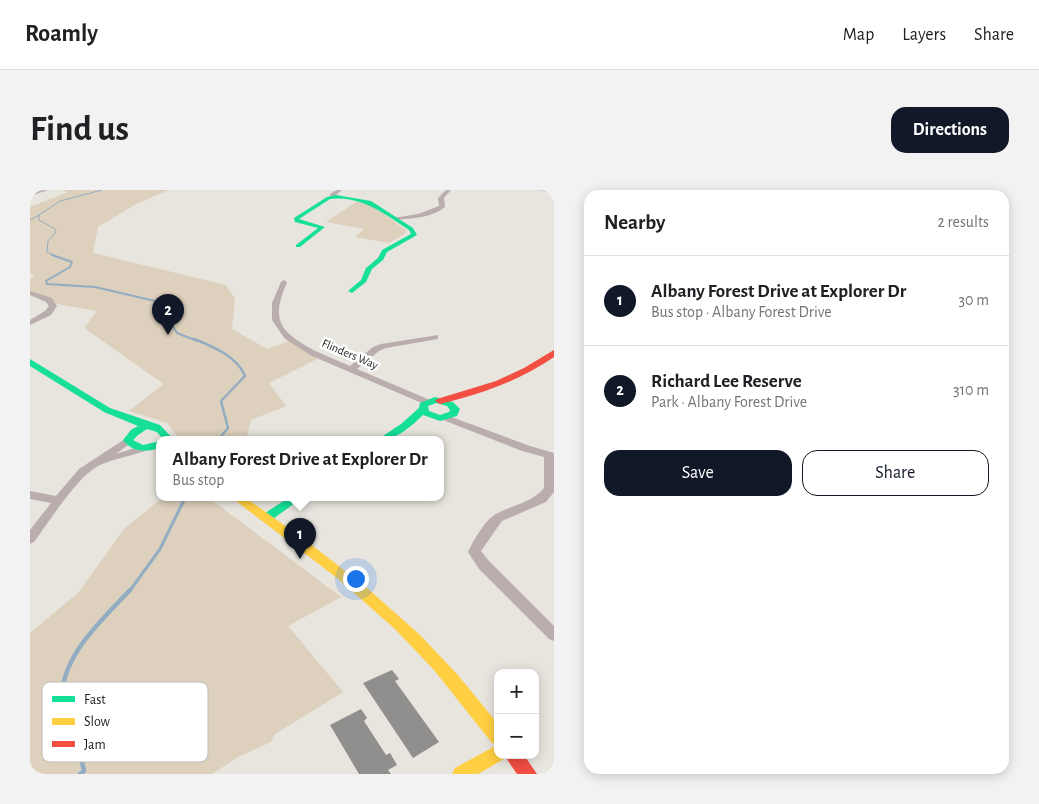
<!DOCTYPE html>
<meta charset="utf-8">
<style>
:root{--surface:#fff;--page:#f2f2f2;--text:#202124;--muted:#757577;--line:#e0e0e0;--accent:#111827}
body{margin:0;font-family:"Alegreya Sans",sans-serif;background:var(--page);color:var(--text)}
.controls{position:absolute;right:15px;bottom:15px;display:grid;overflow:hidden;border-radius:10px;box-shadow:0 2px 12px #0003}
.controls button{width:45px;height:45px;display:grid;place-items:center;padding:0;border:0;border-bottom:1px solid var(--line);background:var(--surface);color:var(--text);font:25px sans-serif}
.you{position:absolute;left:325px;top:388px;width:18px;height:18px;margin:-12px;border:4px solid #fff;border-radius:50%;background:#1a73e8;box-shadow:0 0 0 8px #1a73e833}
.badge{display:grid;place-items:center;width:32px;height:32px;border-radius:50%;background:var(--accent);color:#fff;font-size:16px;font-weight:700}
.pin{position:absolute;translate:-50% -41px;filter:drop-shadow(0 1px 2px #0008)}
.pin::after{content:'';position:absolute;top:26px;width:18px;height:15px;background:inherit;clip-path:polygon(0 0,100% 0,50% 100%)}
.popup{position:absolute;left:126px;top:246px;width:288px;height:65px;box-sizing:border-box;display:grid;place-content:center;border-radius:10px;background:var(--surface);filter:drop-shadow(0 1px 4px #0005);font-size:16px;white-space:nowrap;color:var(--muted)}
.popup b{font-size:19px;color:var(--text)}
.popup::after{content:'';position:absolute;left:50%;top:100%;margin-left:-10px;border:10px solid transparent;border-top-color:var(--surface)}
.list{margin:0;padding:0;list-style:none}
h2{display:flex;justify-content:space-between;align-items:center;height:65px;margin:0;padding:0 20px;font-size:21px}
h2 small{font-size:16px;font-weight:400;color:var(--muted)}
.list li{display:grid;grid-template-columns:32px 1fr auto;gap:15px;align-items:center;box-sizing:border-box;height:90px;padding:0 20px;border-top:1px solid var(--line)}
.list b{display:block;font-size:19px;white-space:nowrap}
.list p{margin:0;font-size:16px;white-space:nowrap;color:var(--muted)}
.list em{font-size:16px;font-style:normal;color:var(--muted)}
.actions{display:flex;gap:10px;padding:15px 20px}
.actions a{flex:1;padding:11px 0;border:1px solid var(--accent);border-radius:15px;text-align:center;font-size:18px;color:var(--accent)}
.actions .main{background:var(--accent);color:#fff}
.map{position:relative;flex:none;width:524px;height:584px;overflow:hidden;border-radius:15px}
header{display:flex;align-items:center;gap:30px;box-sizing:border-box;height:70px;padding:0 25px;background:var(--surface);border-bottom:1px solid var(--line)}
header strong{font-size:24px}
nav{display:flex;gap:28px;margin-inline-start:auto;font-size:18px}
.intro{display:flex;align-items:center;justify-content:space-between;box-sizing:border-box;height:120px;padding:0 30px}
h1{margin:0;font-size:35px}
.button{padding:12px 22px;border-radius:15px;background:var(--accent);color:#fff;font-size:18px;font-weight:700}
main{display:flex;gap:30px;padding:0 30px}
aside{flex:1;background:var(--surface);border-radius:15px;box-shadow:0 2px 12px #0003}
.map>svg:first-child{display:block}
.green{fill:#ddd0bc}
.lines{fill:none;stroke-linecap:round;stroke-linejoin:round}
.stream-far4{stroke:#92adc1;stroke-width:1}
.stream-far3{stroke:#92adc1;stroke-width:2}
.stream-far2{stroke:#92adc1;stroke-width:2.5}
.stream-far1{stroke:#92adc1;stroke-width:3}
.stream{stroke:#92adc1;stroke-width:4.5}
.building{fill:#918f8e}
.street{fill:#baadae;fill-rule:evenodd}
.fast{fill:#16e098;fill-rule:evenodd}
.slow{fill:#ffcf43;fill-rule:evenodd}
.jam{fill:#f24e42;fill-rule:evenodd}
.labels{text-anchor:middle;stroke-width:5;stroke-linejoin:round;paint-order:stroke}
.far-street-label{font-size:12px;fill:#1e1b17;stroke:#fff}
.key{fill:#fff;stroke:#bcbbb9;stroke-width:1}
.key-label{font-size:14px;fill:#1e1b17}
</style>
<header>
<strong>Roamly</strong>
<nav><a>Map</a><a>Layers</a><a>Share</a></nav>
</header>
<div class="intro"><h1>Find us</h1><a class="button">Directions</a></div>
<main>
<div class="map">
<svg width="524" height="584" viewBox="0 0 524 584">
<rect width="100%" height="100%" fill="#e8e4de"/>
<!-- green -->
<g class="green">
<path d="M31,0H139L108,13L68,37L63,63L196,95L205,109L202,139L237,159L260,151L287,169L239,193L256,216L221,230L216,250H150L137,233L99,221L134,194L54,138L67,121L26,114L23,109L0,101V89L5,86L0,83V17L38,2Z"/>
<path d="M326,12C345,14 360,29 376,40L375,44L359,53L325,47L334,39L296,32Z"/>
<path d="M132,308H179L311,407L258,436L313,502L245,544L241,552L208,567L182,584H0V443L48,403L94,339Z"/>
</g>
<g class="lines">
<!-- stream-far4 -->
<g class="stream-far4">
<path d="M0,30L9,25"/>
<path d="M26,66L17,62L18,51L26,42L25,39L9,30V25L30,11L72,0"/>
</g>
<!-- stream-far3 -->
<path class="stream-far3" d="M22,65L42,72L40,77L16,91L17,94L65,97L125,111L130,113L131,125L139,130L147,143L167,151"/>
<!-- stream-far2 -->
<path class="stream-far2" d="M164,149C182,156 208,167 215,186L191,211L198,238L188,250"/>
<!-- stream-far1 -->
<path class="stream-far1" d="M99,402L130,359L155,308"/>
<!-- stream -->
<path class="stream" d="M50,584L54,581L52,572C46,554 36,536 33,517C25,471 72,430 100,400"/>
</g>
<!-- building -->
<g class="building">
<path d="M362,480L369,489L365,491L409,552L383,568L333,493Z"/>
<path d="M331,519L337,528L334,531L356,565L360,563L367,575L358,580L361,584H329L300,535Z"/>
</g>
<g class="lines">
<!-- street -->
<g class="street">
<path d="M11,0H18L0,6V3Z"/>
<path d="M307,0H312L306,5L308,8L300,6V4Z"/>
<path d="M416,0H421L414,8L415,17C401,28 383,28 366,30L363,28L388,24L409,16L408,8Z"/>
<path d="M507,0L524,1V3Z"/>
<path d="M254,90L257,92C253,103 246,117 250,130C256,152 300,167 320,176L343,157L351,154L408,145V149L356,158L349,161L327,179L400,210V214H394L282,166L255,149L242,130V113L251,92Z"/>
<path d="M0,101L22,108L27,116L21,125L0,135V130L15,121L19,116L16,112L0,105Z"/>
<path d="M416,225L500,256L524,263V302L516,312L472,331L451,361L459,371L524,436V451L519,449L449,379L438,362C443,351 455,330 466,324C482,315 502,313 514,298V267L492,261L413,230L411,228Z"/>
<path d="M98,247L103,250L102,252L86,264L111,256L116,259L115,261C101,266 83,269 70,275C49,284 19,332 4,352L0,354V340L21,313L0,309V301L26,306L49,279Z"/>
</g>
<!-- fast -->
<g class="fast">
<path d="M306,5L341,11L383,38L387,45L357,62L353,70L342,79L336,92L322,103L318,101L331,90L336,78L348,68L352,60L381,44L379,40C355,24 331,5 300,9L269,29L295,37L270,57H266V55L288,38L265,32L264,28L297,7Z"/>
<path d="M0,169L80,218L130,235L144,250H134L127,242L117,239L108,245L103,250L113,255L130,251V258C116,262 103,263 93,250L101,240L108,236L74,222L0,176Z"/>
<path d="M405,207L423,212L430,219L427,226L410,231L393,225C379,238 367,250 347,250L371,234L389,218L390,213ZM406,213L417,216L420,220L419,222L410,225L399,221L398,216Z"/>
<path d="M258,308H272L240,331H232L230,328L232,325Z"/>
</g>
<!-- slow -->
<path class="slow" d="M202,308H216L275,350L336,397L389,444L427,484L468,534V565H476L474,569L448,584H422L425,578L467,555L462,553L404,480L365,439L307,388Z"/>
<!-- jam -->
<g class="jam">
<path d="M524,160V167C489,191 451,204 410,214L405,211L407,209L466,191L494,178Z"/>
<path d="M474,565H494L507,584H487Z"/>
</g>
</g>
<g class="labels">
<!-- far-street labels -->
<g class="far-street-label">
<text transform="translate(320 164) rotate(23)" y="4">Flinders Way</text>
</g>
</g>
<!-- legend -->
<rect x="12" y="492" width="166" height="80" rx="8" class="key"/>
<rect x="22" y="506" width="23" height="6" fill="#16e098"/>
<rect x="22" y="528" width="23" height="7" fill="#ffcf43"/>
<rect x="22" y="551" width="23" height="6" fill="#f24e42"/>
<g class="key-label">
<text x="54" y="514">Fast</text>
<text x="54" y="536">Slow</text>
<text x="54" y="559">Jam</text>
</g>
</svg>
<div class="controls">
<button>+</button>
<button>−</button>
</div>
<div class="you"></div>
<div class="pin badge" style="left:270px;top:369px">1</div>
<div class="popup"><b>Albany Forest Drive at Explorer Dr</b>Bus stop</div>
<div class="pin badge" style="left:138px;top:145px">2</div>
</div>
<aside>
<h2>Nearby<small>2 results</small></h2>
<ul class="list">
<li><span class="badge">1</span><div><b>Albany Forest Drive at Explorer Dr</b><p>Bus stop · Albany Forest Drive</p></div><em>30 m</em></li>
<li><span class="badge">2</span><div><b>Richard Lee Reserve</b><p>Park · Albany Forest Drive</p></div><em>310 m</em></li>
</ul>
<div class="actions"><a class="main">Save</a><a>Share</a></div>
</aside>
</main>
